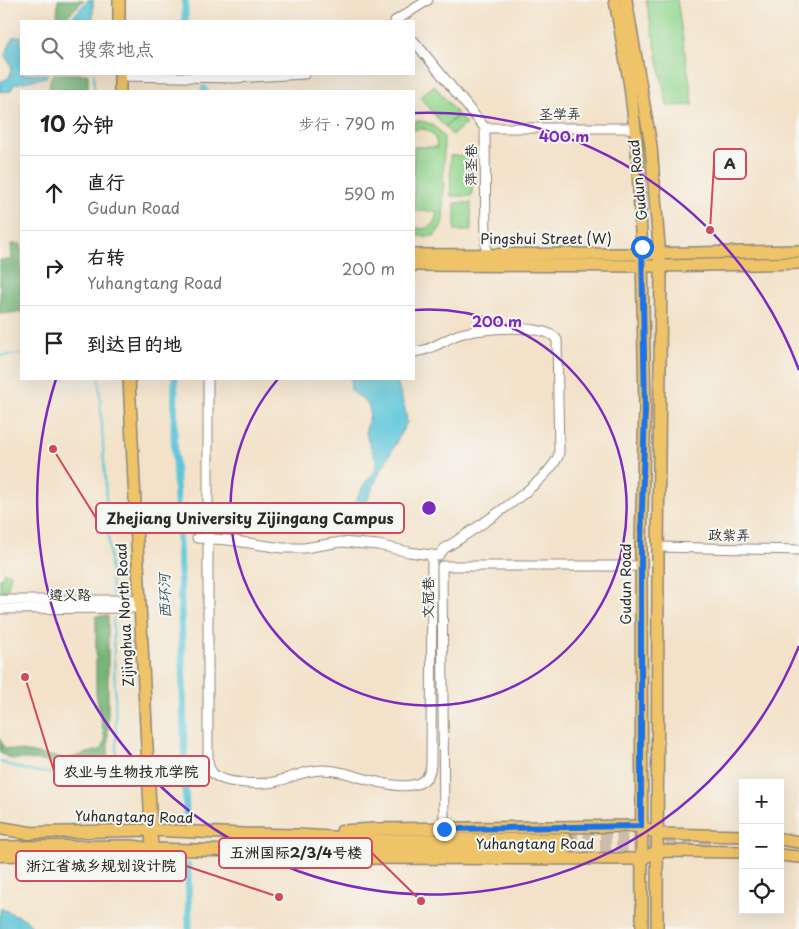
<!DOCTYPE html>
<html lang="zh">
<meta charset="utf-8">
<style>
:root{--surface:#fff;--page:#f6f6f6;--text:#222;--muted:#767676;--line:#e0e0e0}
body{margin:0;font-family:"Playpen Sans","LXGW WenKai TC",sans-serif;background:var(--page);color:var(--text)}
.controls{position:absolute;right:15px;bottom:15px;display:grid;overflow:hidden;border-radius:0px;box-shadow:0 5px 20px #0002}
.controls button{width:45px;height:45px;display:grid;place-items:center;padding:0;border:0;border-bottom:1px solid var(--line);background:var(--surface);color:var(--text);font:25px sans-serif}
.stop{position:absolute;width:15px;height:15px;margin:-11px;border:4px solid #1a73e8;border-radius:50%;background:#fff}
.stop.end{background:#1a73e8;border-color:#fff;box-shadow:0 1px 5px #0008}
.list{margin:0;padding:0;list-style:none}
h2{display:flex;justify-content:space-between;align-items:center;height:65px;margin:0;padding:0 20px;font-size:21px}
h2 small{font-size:16px;font-weight:400;color:var(--muted)}
.list li{display:grid;grid-template-columns:32px 1fr auto;gap:15px;align-items:center;box-sizing:border-box;height:75px;padding:0 20px;border-top:1px solid var(--line)}
.list b{display:block;font-size:19px;white-space:nowrap}
.list p{margin:0;font-size:16px;white-space:nowrap;color:var(--muted)}
.list em{font-size:16px;font-style:normal;color:var(--muted)}
.icon{flex:none;width:28px;height:28px;fill:none;stroke:currentColor;stroke-width:2;stroke-linecap:round;stroke-linejoin:round}
.map{position:relative;flex:none;width:799px;height:929px;overflow:hidden}
.search{position:absolute;background:var(--surface);box-shadow:0 5px 20px #0002;left:20px;top:20px;width:395px;height:55px;display:flex;align-items:center;gap:12px;box-sizing:border-box;padding:0 18px;border-radius:0px;color:var(--muted);font-size:19px}
.panel{position:absolute;background:var(--surface);box-shadow:0 5px 20px #0002;left:20px;top:90px;width:395px;height:290px;border-radius:0px}
.map>svg:first-child{display:block}
.green{fill:#93d58d;stroke:#5f805c}
.forest{fill:#76b678;stroke:#507052}
.water{fill:#5dc6d9;stroke:#447882}
.lines{fill:none;stroke-linecap:round;stroke-linejoin:round}
.stream{stroke:#5dc6d9;stroke-width:2}
.canal{stroke:#5dc6d9;stroke-width:7}
.major-tunnel{stroke:#cbbda9;stroke-width:11;stroke-dasharray:11 5.5;stroke-linecap:butt}
.minor-casing{stroke:#8f867a;stroke-width:11}
.major-casing{stroke:#8f867a;stroke-width:14}
.highway-casing{stroke:#8f867a;stroke-width:15}
.minor{stroke:#fff;stroke-width:9}
.major{stroke:#efc469;stroke-width:11}
.highway{stroke:#efc469;stroke-width:12}
.route{stroke:#1a73e8;stroke-width:6}
.ring{fill:none;stroke:#7b2cbf;stroke-width:2.5}
.labels{text-anchor:middle;stroke-width:4;stroke-linejoin:round;paint-order:stroke}
.street-label{font-size:14px;fill:#2b2b2b;stroke:#f6f6f2}
.water-label{font-size:15px;font-style:italic;fill:#3a5a5f;stroke:#f6f6f2}
.centre{fill:#7b2cbf;stroke:#f6f6f2;stroke-width:2.5}
.ring-label{font-size:15px;text-anchor:middle;font-weight:bold;fill:#7b2cbf;stroke:#f6f6f2;stroke-width:4;stroke-linejoin:round;paint-order:stroke}
.leader{fill:none;stroke:#d1495b;stroke-width:2}
.callout-dot{fill:#d1495b;stroke:#f6f6f2;stroke-width:2}
.callout{fill:#f6f6f2;stroke:#d1495b;stroke-width:2}
.callout-label{font-size:15px;text-anchor:middle;font-weight:bold;fill:#2b2b2b}
</style>
<div class="map">
<svg width="799" height="929" viewBox="0 0 799 929">
<rect width="100%" height="100%" fill="#f6f6f2"/>
<filter id="ink" filterUnits="userSpaceOnUse"><feTurbulence type="fractalNoise" baseFrequency=".02" numOctaves="2"/><feDisplacementMap in="SourceGraphic" scale="10" xChannelSelector="R" yChannelSelector="G"/><feConvolveMatrix kernelMatrix="1 2 1 2 8 2 1 2 1" color-interpolation-filters="sRGB"/></filter>
<filter id="wash" filterUnits="userSpaceOnUse"><feTurbulence type="fractalNoise" baseFrequency=".0096" numOctaves="4" result="noise"/><feDisplacementMap in="SourceGraphic" scale="20" xChannelSelector="R" yChannelSelector="G"/><feGaussianBlur stdDeviation="1.12" result="paint"/><feColorMatrix in="noise" values="0 0 0 0 0 0 0 0 0 0 0 0 0 0 0 0 0 1.4 0 .05"/><feComposite in="paint" operator="in"/></filter>
<g filter="url(#wash)">
<rect width="100%" height="100%" fill="#f3e2c9"/>
<!-- green -->
<g class="green">
<path d="M646,0H677L693,105L667,106Z"/>
<path d="M434,85L458,115L444,126L420,97Z"/>
<path d="M459,115L466,124L452,135L445,127Z"/>
<path d="M420,121C432,123 437,127 444,138L443,224L434,236H414V227C427,232 436,225 437,211H414V147H437C436,133 427,126 414,130V122Z"/>
<path d="M472,155V196H451L450,156Z"/>
<rect x="455" y="203" width="16" height="28"/>
<path d="M4,572L11,574L7,591H0V578H2Z"/>
</g>
<!-- forest -->
<g class="forest">
<path d="M58,0H84L63,20L57,17Z"/>
<path d="M53,74H88V91H49L50,79Z"/>
<path d="M11,244H21V312L0,314V260H12Z"/>
<path d="M96,616H108V760L61,764L27,759H12L0,753V739L4,748L67,759L102,749L105,740L96,693Z"/>
</g>
<!-- water -->
<g class="water">
<path d="M88,0H93V21H69Z"/>
<path d="M21,36V74H48L46,77L15,84L10,91L0,92V82L9,78L12,67L5,56L13,37Z"/>
<path d="M350,379H397C399,393 406,407 407,422L377,478L367,501V525L365,532L360,536L346,534C339,517 346,512 356,500C360,495 361,488 365,483C368,478 375,474 376,468C379,458 366,442 366,431C366,425 370,419 370,412C370,401 357,397 351,390Z"/>
<path d="M0,908L27,920L33,929H0Z"/>
</g>
<g class="lines">
<!-- stream -->
<g class="stream">
<path d="M94,74V91"/>
<path d="M0,356L21,354"/>
<path d="M99,379L112,594"/>
<path d="M0,762L26,770L76,777L117,768L113,618"/>
</g>
<!-- canal -->
<g class="canal">
<path d="M185,21V0"/>
<path d="M204,89L205,91"/>
<path d="M175,379L174,434L180,568L186,813"/>
<path d="M188,866L189,929"/>
</g>
</g>
</g>
<g filter="url(#ink)">
<g class="lines">
<!-- major-tunnel -->
<g class="major-tunnel">
<path d="M567,839L651,838"/>
<path d="M567,848L681,845L713,846"/>
</g>
<!-- minor casing -->
<g class="minor-casing">
<g id="minor">
<path d="M395,21L428,0"/>
<path d="M414,41L485,128L486,255"/>
<path d="M120,76L235,78L305,74"/>
<path d="M485,128H635"/>
<path d="M208,379V758C208,763 209,768 212,772C221,785 264,785 278,781C293,777 306,770 322,770C330,770 337,771 345,773C365,778 428,803 431,765L432,555"/>
<path d="M197,538L228,540L282,548H304L341,542L378,545L409,552L438,556L444,549C468,533 554,480 559,453L557,340C545,322 479,329 460,334C450,337 442,343 432,347C427,350 420,351 414,352"/>
<path d="M659,547L799,550"/>
<path d="M0,600H139"/>
<path d="M0,609L140,608"/>
<path d="M444,829L442,566H641"/>
</g>
</g>
<!-- major casing -->
<g class="major-casing">
<g id="major">
<path d="M119,0V21"/>
<path d="M615,0L630,86L637,147L642,254L645,408L641,543L642,929"/>
<path d="M626,0L651,146L661,272L658,553L657,929"/>
<path d="M120,74V91"/>
<path d="M414,255L642,254L799,251"/>
<path d="M414,265L661,266L799,263"/>
<path d="M129,379L152,849"/>
<path d="M342,831L375,829L641,826L658,834L743,836"/>
<path d="M22,833L151,830L244,834L297,835L382,840L567,839"/>
<path d="M780,839L799,842"/>
<path d="M0,847L132,846L152,849L242,851L567,848"/>
<path d="M331,855L347,858L641,859L658,851L743,852"/>
<path d="M780,855L799,857"/>
</g>
</g>
<!-- highway casing -->
<g class="highway-casing">
<g id="highway">
<path d="M0,828L30,833"/>
<path d="M0,855L123,853L152,849"/>
</g>
</g>
<!-- minor -->
<use href="#minor" class="minor"/>
<!-- major -->
<use href="#major" class="major"/>
<!-- highway -->
<use href="#highway" class="highway"/>
</g>
</g>
<g class="lines" filter="url(#ink)">
<!-- route -->
<path class="route" d="M444,829L641,826V543L645,408L642,247"/>
</g>
<!-- distance rings -->
<g class="ring">
<path d="M415 310A198 198 0 1 1 278 379"/>
<path d="M799 646A395 395 0 0 1 56 379M415 113A395 395 0 0 1 799 370"/>
</g>
<g class="labels">
<!-- street labels -->
<g class="street-label">
<text x="560" y="119">圣学弄</text>
<text transform="translate(471 165) rotate(-90)" y="5">萍圣巷</text>
<text transform="translate(638 180) rotate(-96)" y="5">Gudun Road</text>
<text x="546" y="244">Pingshui Street (W)</text>
<text transform="translate(729 535) rotate(1)" y="5">政紫弄</text>
<text transform="translate(626 584) rotate(-90)" y="5">Gudun Road</text>
<text x="70" y="600">遵义路</text>
<text transform="translate(428 598) rotate(-90)" y="5">文冠巷</text>
<text transform="translate(125 615) rotate(-93)" y="5">Zijinghua North Road</text>
<text transform="translate(134 817) rotate(1)" y="5">Yuhangtang Road</text>
<text x="535" y="849">Yuhangtang Road</text>
</g>
<!-- water labels -->
<g class="water-label">
<text transform="translate(165 596) rotate(-92)" y="5">西环河</text>
</g>
</g>
<circle cx="429" cy="508" r="8" class="centre"/>
<g class="ring-label">
<text x="564" y="142">400 m</text>
<text x="497" y="327">200 m</text>
</g>
<!-- callouts -->
<path class="leader" d="M710 230L714 164M53 449L96 518M25 677L54 771M421 901L372 853M279 897L186 866"/>
<g class="callout-dot">
<circle cx="710" cy="230" r="5"/>
<circle cx="53" cy="449" r="5"/>
<circle cx="25" cy="677" r="5"/>
<circle cx="421" cy="901" r="5"/>
<circle cx="279" cy="897" r="5"/>
</g>
<g class="callout">
<rect x="714" y="149" width="32" height="30" rx="5"/>
<rect x="96" y="503" width="308" height="30" rx="5"/>
<rect x="54" y="756" width="155" height="30" rx="5"/>
<rect x="219" y="838" width="153" height="30" rx="5"/>
<rect x="16" y="851" width="170" height="30" rx="5"/>
</g>
<g class="callout-label">
<text x="730" y="169">A</text>
<text x="250" y="524">Zhejiang University Zijingang Campus</text>
<text x="131" y="777">农业与生物技术学院</text>
<text x="296" y="858">五洲国际2/3/4号楼</text>
<text x="101" y="871">浙江省城乡规划设计院</text>
</g>
</svg>
<div class="controls">
<button>+</button>
<button>−</button>
<button><svg class="icon" aria-label="locate" viewBox="0 0 24 24"><circle cx="12" cy="12" r="6"/><path d="M12 2v4M12 18v4M2 12h4M18 12h4"/></svg></button>
</div>
<div class="stop" style="left:642px;top:247px"></div>
<div class="stop end" style="left:444px;top:829px"></div>
<div class="search"><svg class="icon" aria-label="search" viewBox="0 0 24 24"><circle cx="10" cy="10" r="6"/><path d="M15 15l6 6"/></svg>搜索地点</div>
<section class="panel">
<h2>10 分钟<small>步行 · 790 m</small></h2>
<ul class="list">
<li><svg class="icon" aria-label="ahead" viewBox="0 0 24 24"><path d="M12 20V5M6 11l6-6 6 6"/></svg><div><b>直行</b><p>Gudun Road</p></div><em>590 m</em></li>
<li><svg class="icon" aria-label="right" viewBox="0 0 24 24"><path d="M7 20v-9h11M14 6l5 5-5 5"/></svg><div><b>右转</b><p>Yuhangtang Road</p></div><em>200 m</em></li>
<li><svg class="icon" aria-label="arrive" viewBox="0 0 24 24"><path d="M6 21V4h12l-3 4 3 4H6"/></svg><div><b>到达目的地</b></div></li>
</ul>
</section>
</div>
